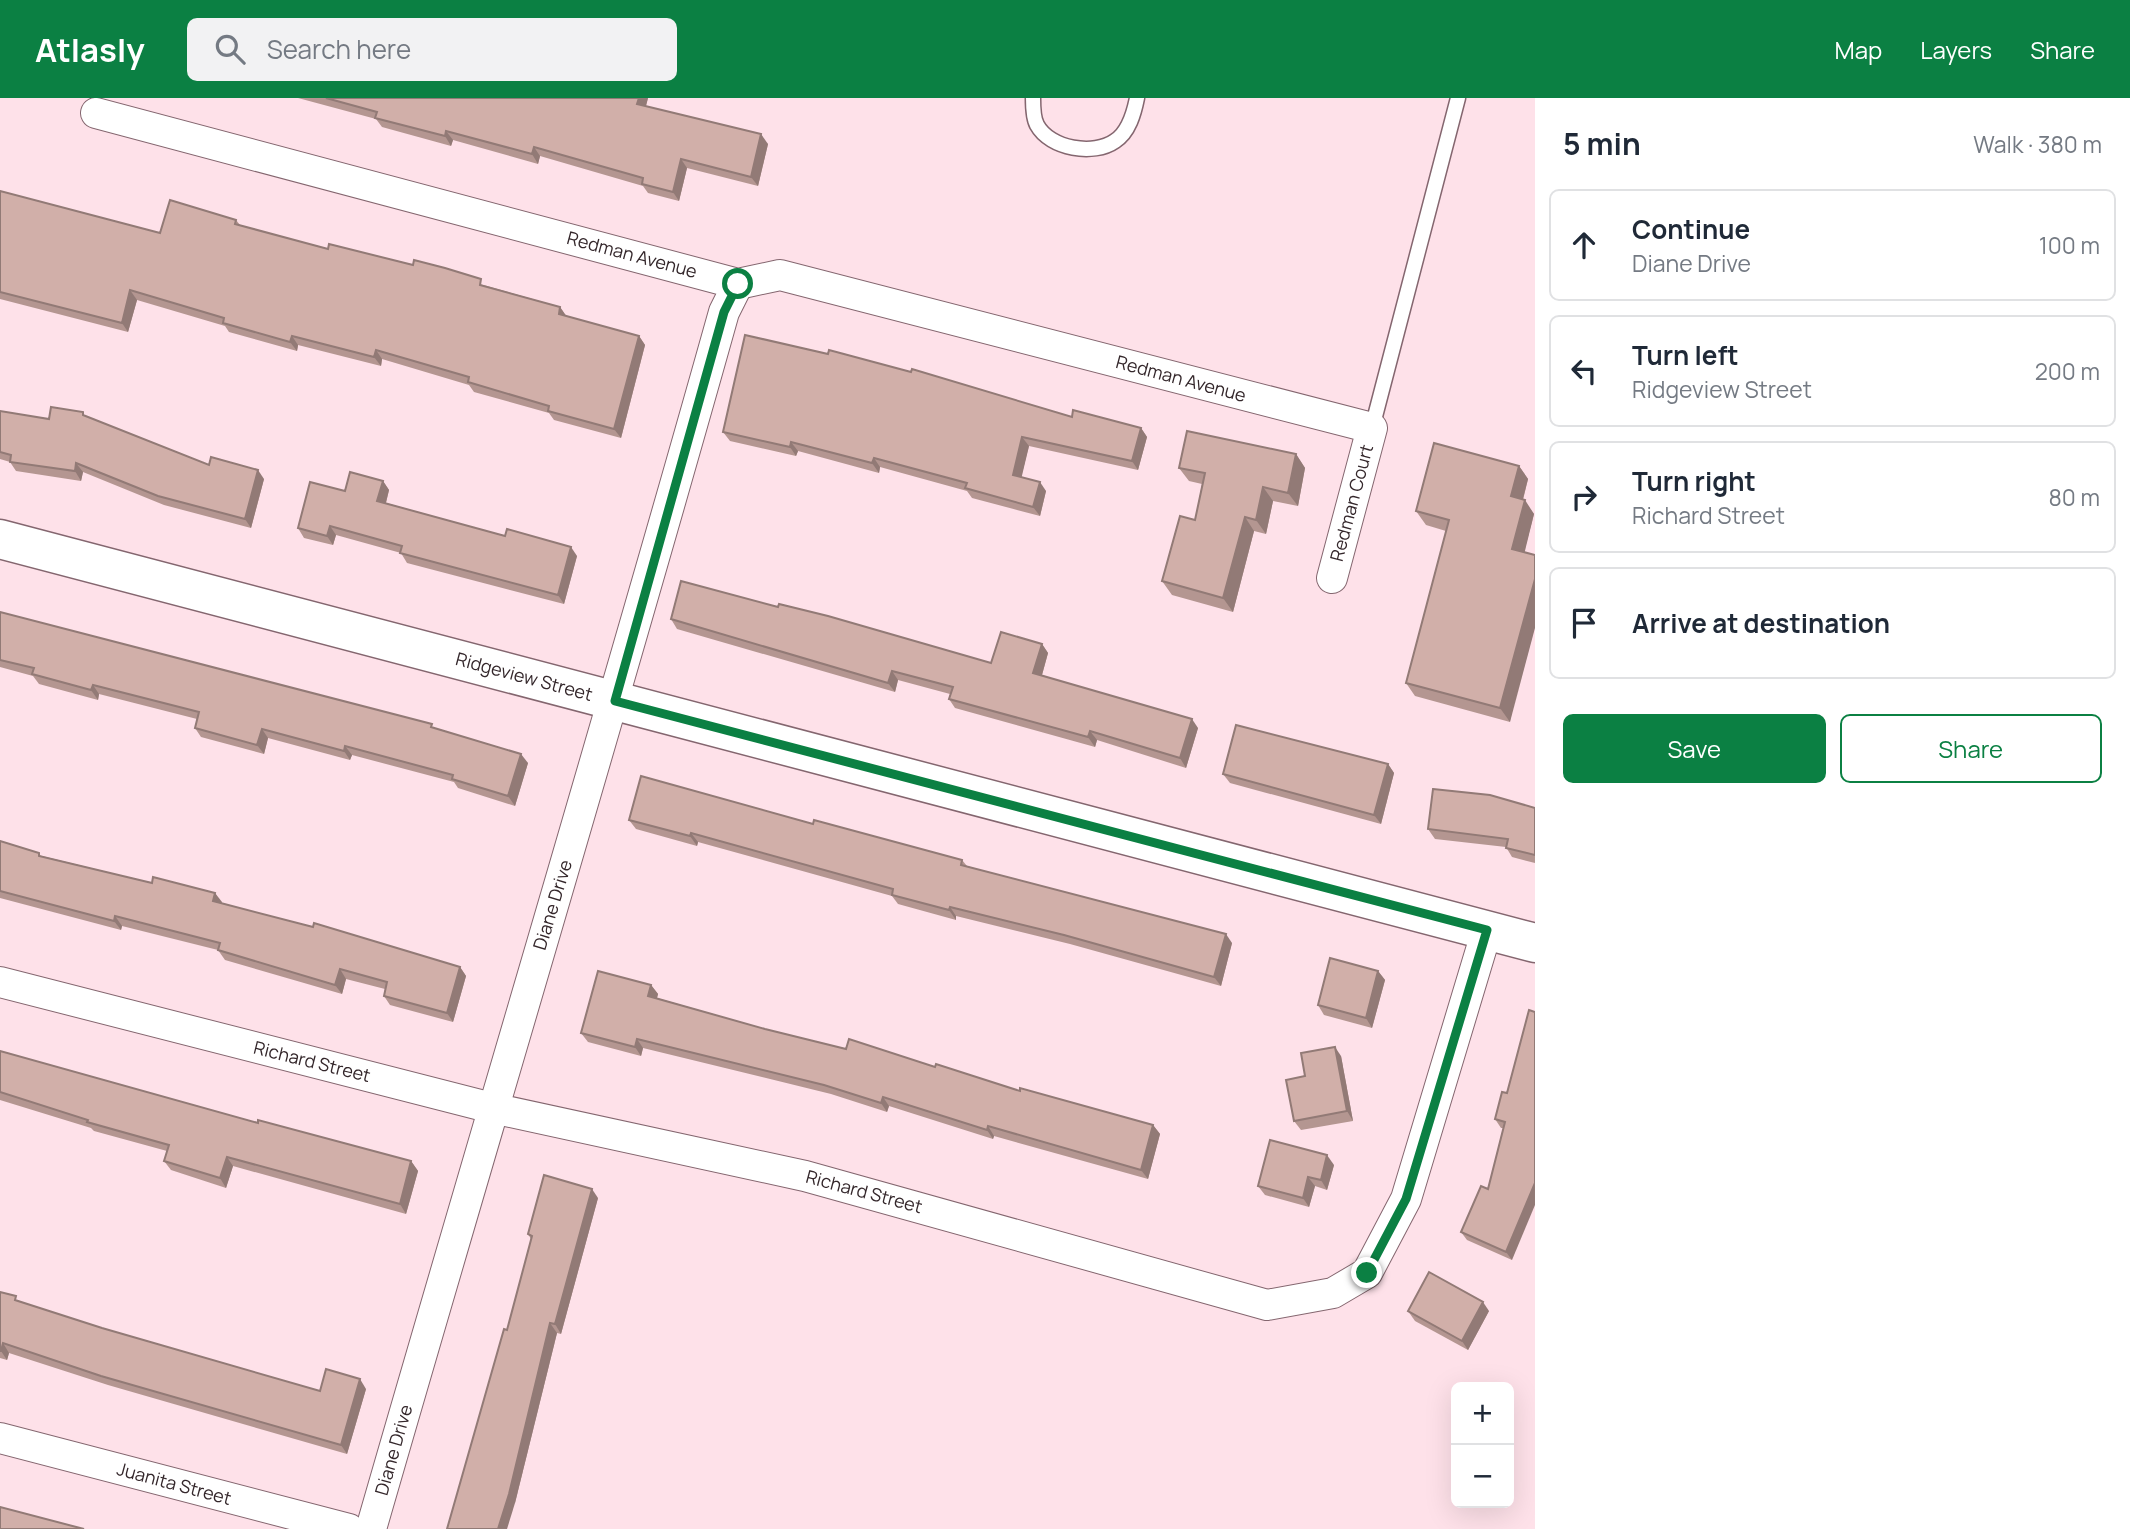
<!DOCTYPE html>
<meta charset="utf-8">
<style>
:root{--surface:#fff;--page:#f2f2f3;--text:#1f2937;--muted:#747a83;--line:#e0e1e3;--accent:#0b8043}
body{margin:0;font-family:Manrope,sans-serif;background:var(--page);color:var(--text)}
.controls{position:absolute;right:21px;bottom:21px;display:grid;overflow:hidden;border-radius:10px;box-shadow:0 7px 28px #0002}
.controls button{width:63px;height:63px;display:grid;place-items:center;padding:0;border:0;border-bottom:2px solid var(--line);background:var(--surface);color:var(--text);font:35px sans-serif}
.stop{position:absolute;width:21px;height:21px;margin:-16px;border:5px solid #0b8043;border-radius:50%;background:#fff}
.stop.end{background:#0b8043;border-color:#fff;box-shadow:0 2px 7px #0008}
.list{margin:0;padding:0;list-style:none}
h2{display:flex;justify-content:space-between;align-items:center;height:91px;margin:0;padding:0 28px;font-size:30px}
h2 small{font-size:23px;font-weight:400;color:var(--muted)}
.list li{display:grid;grid-template-columns:46px 1fr auto;gap:21px;align-items:center;box-sizing:border-box;height:112px;margin:0 14px 14px;padding:0 14px;border:2px solid var(--line);border-radius:10px}
.list b{display:block;font-size:26px;white-space:nowrap}
.list p{margin:0;font-size:23px;white-space:nowrap;color:var(--muted)}
.list em{font-size:23px;font-style:normal;color:var(--muted)}
.actions{display:flex;gap:14px;padding:21px 28px}
.actions a{flex:1;padding:16px 0;border:2px solid var(--accent);border-radius:10px;text-align:center;font-size:24px;color:var(--accent)}
.actions .main{background:var(--accent);color:#fff}
.icon{flex:none;width:38px;height:38px;fill:none;stroke:currentColor;stroke-width:2;stroke-linecap:round;stroke-linejoin:round}
.map{position:relative;flex:none;width:1535px;height:1431px;overflow:hidden}
header{display:flex;align-items:center;gap:42px;box-sizing:border-box;height:98px;padding:0 35px;background:var(--accent);color:#fff}
header strong{font-size:33px}
nav{display:flex;gap:38px;margin-inline-start:auto;font-size:24px}
.search{width:490px;height:63px;background:var(--page);display:flex;align-items:center;gap:18px;box-sizing:border-box;padding:0 24px;border-radius:10px;color:var(--muted);font-size:26px}
main{display:flex}
aside{flex:1;background:var(--surface)}
.map>svg:first-child{display:block}
.lines{fill:none;stroke-linecap:round;stroke-linejoin:round}
.lane-casing{stroke:#84666f;stroke-width:17}
.street-casing{stroke:#84666f;stroke-width:32}
.secondary-casing{stroke:#84666f;stroke-width:41}
.lane{stroke:#fff;stroke-width:14}
.street{stroke:#fff;stroke-width:30}
.secondary{stroke:#fff;stroke-width:38}
.wall{fill:#b49691}
.shaded-wall{fill:#927a76}
.building{fill:#d1afa9;stroke:#927a76;stroke-width:2}
.route{stroke:#0b8043;stroke-width:9}
.labels{text-anchor:middle;stroke-width:5;stroke-linejoin:round;paint-order:stroke}
.street-label{font-size:18px;fill:#34272b;stroke:#fff}
</style>
<header>
<strong>Atlasly</strong>
<div class="search"><svg class="icon" aria-label="search" viewBox="0 0 24 24"><circle cx="10" cy="10" r="6"/><path d="M15 15l6 6"/></svg>Search here</div>
<nav><a>Map</a><a>Layers</a><a>Share</a></nav>
</header>
<main>
<div class="map">
<svg width="1535" height="1431" viewBox="0 0 1535 1431">
<rect width="100%" height="100%" fill="#fee1e9"/>
<g class="lines">
<!-- lane casing -->
<g class="lane-casing">
<g id="lane">
<path d="M1033,0C1033,7 1033,20 1037,27C1050,51 1094,58 1115,43C1129,34 1134,15 1137,0"/>
<path d="M1372,330L1458,0"/>
</g>
</g>
<!-- street casing -->
<g class="street-casing">
<g id="street">
<path d="M96,15L738,186L780,177L1372,330L1332,480"/>
<path d="M0,884L492,1010L805,1078L1267,1207L1333,1195L1367,1175L1406,1101L1487,832"/>
<path d="M0,1340L349,1431"/>
<path d="M371,1431C488,1025 610,621 724,214L738,186"/>
</g>
</g>
<!-- secondary casing -->
<g class="secondary-casing">
<path id="secondary" d="M0,441L1535,845"/>
</g>
<!-- lane -->
<use href="#lane" class="lane"/>
<!-- street -->
<use href="#street" class="street"/>
<!-- secondary -->
<use href="#secondary" class="secondary"/>
</g>
<!-- wall -->
<g class="wall">
<path d="M298,0H648L646,8L768,46L758,88L687,70L679,103L648,95L643,88L540,58L538,66L453,42L451,48L382,29L376,21Z"/>
<path d="M0,93L160,135L236,122L240,127L328,151L487,188L560,209L566,218L639,238L645,247L621,340L554,322L549,315L474,294L469,287L382,261L381,268L298,247L297,253L229,234L225,228L137,202L128,234L0,201Z"/>
<path d="M0,313L49,321L87,319L209,367L264,381L251,430L164,407L83,374L81,383L16,373L10,364L0,361Z"/>
<path d="M1072,319L1141,330L1147,339L1138,372L1029,348L1021,379L1046,393L1040,418L972,400L967,393L880,369L879,375L798,353L796,358L730,343L723,334Z"/>
<path d="M1296,356L1305,370L1298,408L1273,403L1266,436L1254,433L1233,514L1172,497L1162,483L1195,422L1202,386L1189,383L1179,370Z"/>
<path d="M1519,368L1528,381L1523,402L1534,416L1524,454L1510,624L1415,598L1406,585L1446,433L1426,427L1416,413Z"/>
<path d="M383,383L389,392L386,405L577,458L564,506L407,465L401,455L336,437L333,447L304,440L298,430L345,393Z"/>
<path d="M778,509L991,565L1042,546L1048,555L1042,577L1198,630L1186,670L1097,642L1095,649L955,610L949,601L950,596L898,582L895,594L677,531L671,521Z"/>
<path d="M0,514L435,630L528,665L515,708L458,690L454,684L352,657L350,662L268,640L264,656L201,639L195,630L197,621L99,596L98,602L39,586L33,578L0,569Z"/>
<path d="M1388,666L1394,675L1381,726L1230,685L1223,676Z"/>
<path d="M1535,710V765L1512,759L1506,749L1435,741L1428,731Z"/>
<path d="M629,722L813,726L962,762L967,768L1232,845L1221,888L1070,846L956,818V822L898,806L892,798L698,744L697,748L636,731Z"/>
<path d="M0,743L42,758L152,785L215,795L221,805L460,869L466,878L453,924L390,907L384,898L385,891L346,881L342,896L225,862L218,852L122,828L121,832L0,800Z"/>
<path d="M1378,873L1385,882L1372,930L1324,917L1318,907Z"/>
<path d="M651,887L658,896L657,900L765,931L846,951L935,969L1020,993L1153,1027L1160,1036L1148,1081L994,1038L993,1041L889,1008L887,1014L831,996L643,950L641,958L588,944L581,935Z"/>
<path d="M0,953L258,1025L411,1063L418,1073L406,1116L233,1068L226,1090L171,1072L164,1063L167,1053L94,1033L91,1030L0,1002Z"/>
<path d="M1341,958L1353,1023L1301,1032L1294,1023L1305,978Z"/>
<path d="M1507,995L1512,1162L1467,1142L1461,1134L1488,1091L1503,1030H1501L1495,1021Z"/>
<path d="M1334,1067L1327,1092L1315,1088L1309,1109L1265,1097L1258,1088Z"/>
<path d="M598,1100L561,1236L557,1235L515,1405L507,1232L531,1141L528,1136Z"/>
<path d="M0,1194L20,1204L102,1230L320,1293L366,1291L347,1356L108,1287L9,1255L7,1262L0,1260Z"/>
<path d="M1408,1213H1489L1468,1252L1415,1223Z"/>
</g>
<!-- shaded-wall -->
<g class="shaded-wall">
<path d="M639,0H648L644,15L637,6Z"/>
<path d="M446,33L453,42L451,48L445,38Z"/>
<path d="M761,36L768,46L758,88L751,79Z"/>
<path d="M534,49L540,58L538,66L532,56Z"/>
<path d="M681,61L687,70L679,103L673,94Z"/>
<path d="M130,192L137,202L128,234L122,225Z"/>
<path d="M560,209L567,219L559,216Z"/>
<path d="M292,238L298,247L297,253L290,244Z"/>
<path d="M639,238L645,247L621,340L614,331Z"/>
<path d="M376,252L382,261L381,268L374,259Z"/>
<path d="M1141,330L1147,339L1138,372L1132,363Z"/>
<path d="M1022,339L1029,348L1020,386L1013,377Z"/>
<path d="M791,344L798,353L796,358L790,349Z"/>
<path d="M1296,356L1305,370L1298,408L1288,395Z"/>
<path d="M874,360L880,369L879,375L872,365Z"/>
<path d="M76,365L83,374L81,383L75,373Z"/>
<path d="M1519,368L1528,381L1520,412L1511,398Z"/>
<path d="M258,372L264,381L251,430L245,421Z"/>
<path d="M383,383L389,392L384,412L377,403Z"/>
<path d="M1040,384L1046,393L1040,418L1033,409Z"/>
<path d="M1263,389L1273,403L1266,436L1256,422Z"/>
<path d="M1525,402L1534,416L1522,465L1512,451Z"/>
<path d="M1245,419L1254,433L1233,514L1223,500Z"/>
<path d="M330,428L336,437L333,447L327,438Z"/>
<path d="M571,449L577,458L564,506L558,497Z"/>
<path d="M1535,481V530L1510,624L1500,610Z"/>
<path d="M1042,546L1048,555L1040,584L1033,575Z"/>
<path d="M892,573L898,582L895,594L888,585Z"/>
<path d="M93,587L99,596L98,602L91,592Z"/>
<path d="M1192,621L1198,630L1186,670L1180,660Z"/>
<path d="M262,631L268,640L264,656L257,647Z"/>
<path d="M1090,633L1097,642L1095,649L1088,639Z"/>
<path d="M345,648L352,657L350,662L344,653Z"/>
<path d="M521,656L528,665L515,708L508,698Z"/>
<path d="M1388,666L1394,675L1381,726L1374,717Z"/>
<path d="M691,735L698,744L697,748L690,738Z"/>
<path d="M215,795L222,804L220,812L213,803Z"/>
<path d="M950,809L956,818V822L949,812Z"/>
<path d="M115,818L122,828L121,832L114,823Z"/>
<path d="M1226,836L1232,845L1221,888L1214,879Z"/>
<path d="M460,869L466,878L453,924L447,915Z"/>
<path d="M340,871L346,881L342,896L335,887Z"/>
<path d="M1378,873L1385,882L1372,930L1366,920Z"/>
<path d="M651,887L658,896L655,907L648,898Z"/>
<path d="M637,941L643,950L641,958L635,949Z"/>
<path d="M1335,949L1341,958L1353,1023L1347,1013Z"/>
<path d="M883,999L889,1008L887,1014L881,1005Z"/>
<path d="M1153,1027L1160,1036L1148,1081L1141,1072Z"/>
<path d="M988,1028L994,1038L993,1041L987,1032Z"/>
<path d="M1327,1057L1334,1067L1327,1092L1321,1082Z"/>
<path d="M227,1059L233,1068L226,1090L220,1080Z"/>
<path d="M411,1063L418,1073L406,1116L400,1106Z"/>
<path d="M1308,1079L1315,1088L1309,1109L1303,1100Z"/>
<path d="M1535,1085V1107L1512,1162L1506,1154Z"/>
<path d="M592,1091L598,1100L561,1236L555,1226Z"/>
<path d="M1483,1204L1489,1213L1468,1252L1462,1243Z"/>
<path d="M550,1225L557,1235L515,1405L507,1431H498Z"/>
<path d="M3,1245L9,1255L7,1262L1,1253Z"/>
<path d="M360,1281L366,1291L347,1356L341,1347Z"/>
</g>
<!-- building -->
<g class="building">
<path d="M326,0H639L637,6L761,36L751,79L681,61L673,94L642,86L643,80L534,49L532,56L446,33L445,38L375,20L377,14Z"/>
<path d="M0,93L160,135L170,102L236,122L235,126L328,151L329,146L413,167L414,162L445,170L481,181L480,187L560,209L559,216L639,238L614,331L548,313L549,308L468,284L469,279L376,252L374,259L292,238L290,244L223,225L224,220L130,192L122,225L0,194Z"/>
<path d="M745,237L828,256L829,252L911,274L912,271L1072,319L1073,312L1141,330L1132,363L1022,339L1013,377L1040,384L1033,409L965,390L967,385L874,360L872,365L791,344L790,349L723,334Z"/>
<path d="M51,309L83,314V317L209,367L211,359L258,372L245,421L158,398L76,365L75,373L10,364L11,357L0,354V313L49,321Z"/>
<path d="M1187,333L1296,356L1288,395L1263,389L1256,422L1245,419L1223,500L1162,483L1180,418L1195,422L1205,375L1179,370Z"/>
<path d="M1434,345L1519,368L1511,398L1525,402L1512,451L1535,457V481L1500,610L1406,585L1449,422L1416,413Z"/>
<path d="M350,374L383,383L377,403L505,438L507,431L571,449L558,497L400,455L402,448L330,428L327,438L298,430L310,384L345,393Z"/>
<path d="M681,483L778,509L779,506L828,518L991,565L1001,534L1042,546L1033,575L1192,621L1180,660L1090,633L1088,639L949,601L953,589L892,573L888,585L671,521Z"/>
<path d="M0,514L432,626L431,629L521,656L508,698L452,681L453,677L345,648L344,653L262,631L257,647L195,630L199,614L93,587L91,592L32,576L34,570L0,562Z"/>
<path d="M1236,627L1388,666L1374,717L1223,676Z"/>
<path d="M641,678L813,726L814,722L962,762L961,767L1226,836L1214,879L1064,837L950,809L949,812L892,797L893,791L691,735L690,738L629,722Z"/>
<path d="M1433,691L1490,697L1535,710V757L1506,750L1508,741L1428,731Z"/>
<path d="M0,743L39,755V758L152,785L153,779L215,795L213,803L313,829L314,825L460,869L447,915L384,898L387,884L340,871L335,887L218,852L220,845L115,818L114,823L0,793Z"/>
<path d="M1330,860L1378,873L1366,920L1318,907Z"/>
<path d="M598,873L651,887L648,898L765,931L846,951L849,941L935,969L936,966L1020,993V990L1153,1027L1141,1072L988,1028L987,1032L883,999L881,1005L824,987L637,941L635,949L581,935Z"/>
<path d="M1529,912L1535,914V1085L1506,1154L1461,1134L1481,1088L1488,1091L1505,1024L1495,1021L1502,994L1507,995Z"/>
<path d="M1335,949L1347,1013L1294,1023L1286,982L1305,978L1301,955Z"/>
<path d="M0,953L258,1025V1022L411,1063L400,1106L227,1059L220,1080L164,1063L169,1047L87,1024L88,1022L0,994Z"/>
<path d="M1270,1042L1327,1057L1321,1082L1308,1079L1303,1100L1258,1088Z"/>
<path d="M544,1077L592,1091L555,1226L550,1225L509,1396L498,1431H447L504,1231L507,1232L532,1138L528,1136Z"/>
<path d="M1429,1174L1483,1204L1462,1243L1408,1213Z"/>
<path d="M0,1194L16,1198L15,1202L102,1230L320,1293L326,1271L360,1281L341,1347L101,1278L3,1245L1,1253H0Z"/>
<path d="M0,1409L84,1431H0Z"/>
</g>
<g class="lines">
<!-- route -->
<path class="route" d="M738,186L724,214L615,603L1487,832L1406,1101L1367,1175"/>
</g>
<g class="labels">
<!-- street labels -->
<g class="street-label">
<text transform="translate(632 157) rotate(15)" y="6">Redman Avenue</text>
<text transform="translate(1181 281) rotate(15)" y="6">Redman Avenue</text>
<text transform="translate(1352 405) rotate(-75)" y="6">Redman Court</text>
<text transform="translate(524 579) rotate(15)" y="6">Ridgeview Street</text>
<text transform="translate(553 807) rotate(-73)" y="6">Diane Drive</text>
<text transform="translate(312 964) rotate(14)" y="6">Richard Street</text>
<text transform="translate(864 1094) rotate(15)" y="6">Richard Street</text>
<text transform="translate(394 1352) rotate(-74)" y="6">Diane Drive</text>
<text transform="translate(174 1386) rotate(15)" y="6">Juanita Street</text>
</g>
</g>
</svg>
<div class="controls">
<button>+</button>
<button>−</button>
</div>
<div class="stop" style="left:738px;top:186px"></div>
<div class="stop end" style="left:1367px;top:1175px"></div>
</div>
<aside>
<h2>5 min<small>Walk · 380 m</small></h2>
<ul class="list">
<li><svg class="icon" aria-label="ahead" viewBox="0 0 24 24"><path d="M12 20V5M6 11l6-6 6 6"/></svg><div><b>Continue</b><p>Diane Drive</p></div><em>100 m</em></li>
<li><svg class="icon" aria-label="left" viewBox="0 0 24 24"><path d="M17 20v-9H6M10 6l-5 5 5 5"/></svg><div><b>Turn left</b><p>Ridgeview Street</p></div><em>200 m</em></li>
<li><svg class="icon" aria-label="right" viewBox="0 0 24 24"><path d="M7 20v-9h11M14 6l5 5-5 5"/></svg><div><b>Turn right</b><p>Richard Street</p></div><em>80 m</em></li>
<li><svg class="icon" aria-label="arrive" viewBox="0 0 24 24"><path d="M6 21V4h12l-3 4 3 4H6"/></svg><div><b>Arrive at destination</b></div></li>
</ul>
<div class="actions"><a class="main">Save</a><a>Share</a></div>
</aside>
</main>
